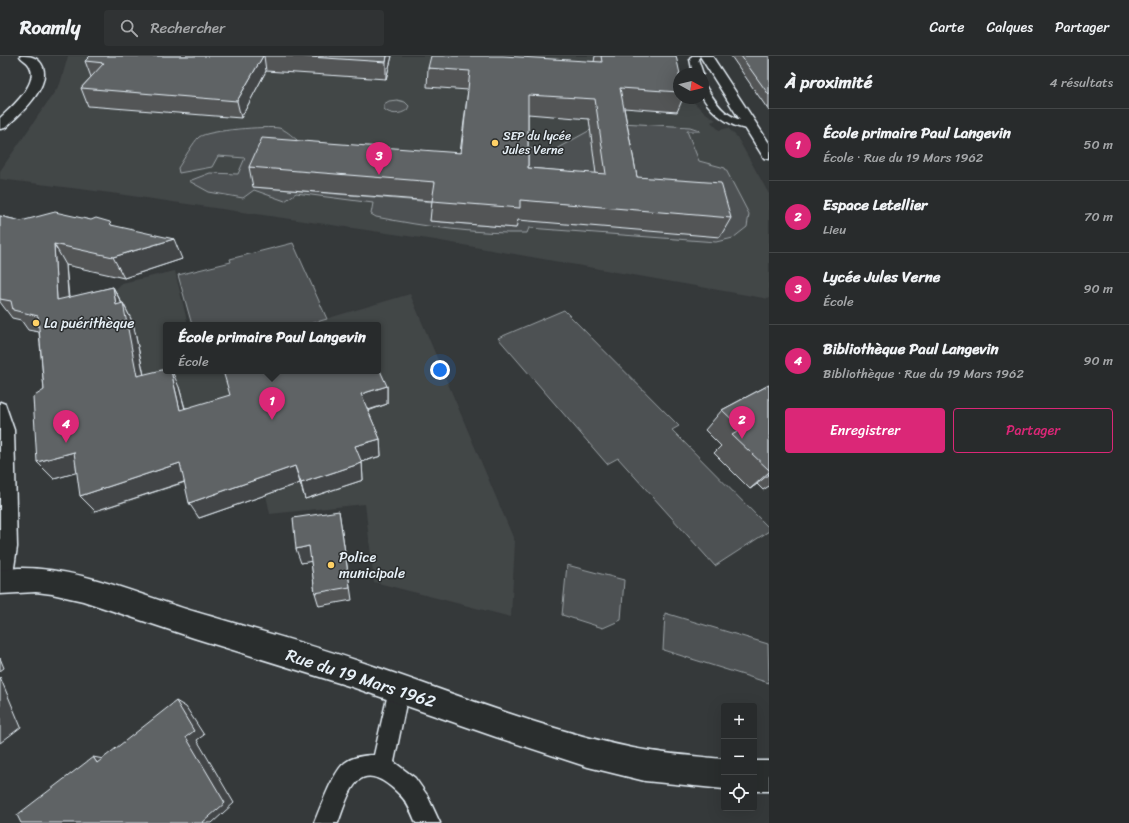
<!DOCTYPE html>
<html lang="fr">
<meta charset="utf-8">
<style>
:root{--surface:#282b2c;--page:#303334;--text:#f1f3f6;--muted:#a5a7a9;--line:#444748;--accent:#db2777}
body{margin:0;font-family:Sriracha,sans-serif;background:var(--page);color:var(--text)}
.controls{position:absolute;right:12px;bottom:12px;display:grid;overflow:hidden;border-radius:4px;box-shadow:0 4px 16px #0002}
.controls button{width:36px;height:36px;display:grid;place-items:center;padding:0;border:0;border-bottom:1px solid var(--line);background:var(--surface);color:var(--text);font:20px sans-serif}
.compass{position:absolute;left:673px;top:12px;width:36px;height:36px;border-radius:50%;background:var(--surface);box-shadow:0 4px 16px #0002;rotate:98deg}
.you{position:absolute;left:440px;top:314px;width:14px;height:14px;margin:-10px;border:3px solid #fff;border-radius:50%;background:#1a73e8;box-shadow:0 0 0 6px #1a73e833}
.badge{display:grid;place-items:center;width:26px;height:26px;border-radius:50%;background:var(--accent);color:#fff;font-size:13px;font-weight:700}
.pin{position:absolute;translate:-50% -33px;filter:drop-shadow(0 1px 2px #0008)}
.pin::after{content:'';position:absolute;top:21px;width:14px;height:12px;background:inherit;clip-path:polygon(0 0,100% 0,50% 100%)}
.popup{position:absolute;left:163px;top:266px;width:218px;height:52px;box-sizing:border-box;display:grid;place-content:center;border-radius:4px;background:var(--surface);filter:drop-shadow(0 1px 3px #0005);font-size:13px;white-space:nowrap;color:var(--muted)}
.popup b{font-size:15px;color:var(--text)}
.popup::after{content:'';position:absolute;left:50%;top:100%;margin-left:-8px;border:8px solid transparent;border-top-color:var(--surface)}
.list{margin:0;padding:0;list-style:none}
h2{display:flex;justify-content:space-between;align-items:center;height:52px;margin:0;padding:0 16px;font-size:17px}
h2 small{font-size:13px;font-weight:400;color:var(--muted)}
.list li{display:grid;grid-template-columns:26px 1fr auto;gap:12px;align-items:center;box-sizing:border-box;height:72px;padding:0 16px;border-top:1px solid var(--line)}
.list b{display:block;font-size:15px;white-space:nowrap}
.list p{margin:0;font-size:13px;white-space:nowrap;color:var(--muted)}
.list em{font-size:13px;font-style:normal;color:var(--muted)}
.actions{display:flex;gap:8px;padding:12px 16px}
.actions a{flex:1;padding:9px 0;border:1px solid var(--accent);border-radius:4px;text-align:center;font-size:14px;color:var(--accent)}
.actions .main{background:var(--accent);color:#fff}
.icon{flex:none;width:22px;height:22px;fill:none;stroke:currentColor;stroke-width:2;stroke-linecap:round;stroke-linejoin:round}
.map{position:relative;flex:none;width:769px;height:767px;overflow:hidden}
header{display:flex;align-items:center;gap:24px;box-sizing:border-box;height:56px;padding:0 20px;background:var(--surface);border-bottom:1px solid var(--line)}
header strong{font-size:19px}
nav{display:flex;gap:22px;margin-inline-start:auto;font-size:14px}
.search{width:280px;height:36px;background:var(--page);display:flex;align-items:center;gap:10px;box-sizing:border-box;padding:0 14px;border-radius:4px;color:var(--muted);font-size:15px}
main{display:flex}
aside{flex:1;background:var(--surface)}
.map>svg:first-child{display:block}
.built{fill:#424647}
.green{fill:#4d5152;stroke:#9aa1a5}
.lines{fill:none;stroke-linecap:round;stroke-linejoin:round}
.lane-casing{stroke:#e8f1f8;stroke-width:3}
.street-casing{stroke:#e8f1f8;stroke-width:3}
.secondary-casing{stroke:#e8f1f8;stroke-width:3}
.lane{fill:#2a2d2e;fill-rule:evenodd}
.street{fill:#2a2d2e;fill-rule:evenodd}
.secondary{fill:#2a2d2e;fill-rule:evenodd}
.wall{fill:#525557;stroke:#e8f1f8;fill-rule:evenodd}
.shaded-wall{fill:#424547;stroke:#e8f1f8}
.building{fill:#5f6365;stroke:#e8f1f8;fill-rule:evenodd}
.poi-dot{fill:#ffd166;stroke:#2a2d2e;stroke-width:1.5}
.labels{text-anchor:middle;stroke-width:3;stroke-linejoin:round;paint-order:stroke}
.far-poi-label{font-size:12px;fill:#e8f1f8;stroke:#2a2d2e;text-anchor:start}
.poi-label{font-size:14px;fill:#e8f1f8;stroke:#2a2d2e;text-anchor:start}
.near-street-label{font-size:17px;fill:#e8f1f8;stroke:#2a2d2e}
</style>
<header>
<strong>Roamly</strong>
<div class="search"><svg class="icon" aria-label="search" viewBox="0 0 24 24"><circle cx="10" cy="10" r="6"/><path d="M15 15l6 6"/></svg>Rechercher</div>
<nav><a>Carte</a><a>Calques</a><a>Partager</a></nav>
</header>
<main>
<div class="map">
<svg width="769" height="767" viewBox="0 0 769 767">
<rect width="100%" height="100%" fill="#35393a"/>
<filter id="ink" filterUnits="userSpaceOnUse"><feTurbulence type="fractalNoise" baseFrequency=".025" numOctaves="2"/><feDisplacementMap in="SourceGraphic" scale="8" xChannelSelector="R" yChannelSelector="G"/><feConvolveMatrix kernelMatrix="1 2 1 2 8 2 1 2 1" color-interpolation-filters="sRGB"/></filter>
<g filter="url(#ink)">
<!-- built -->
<g class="built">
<path d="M68,0H676L681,18H679V42H689L703,55L716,64L711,66L719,74L728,72L737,81L769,138V243L435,184L111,137L0,123V115L60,28Z"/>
<path d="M175,215L188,269H166V315H378V269H305L410,238L515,486L511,561L374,526L365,448L270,458L266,439L197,464L188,427L92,458L70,279L122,227Z"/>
</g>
<!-- green -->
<g class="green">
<path d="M397,44L405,46L409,50L407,54C400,59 390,59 384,53V48L389,45Z"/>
<path d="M605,66L690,71L699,74L700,75H687L699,105L725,112L749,158L747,171L733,182L716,186L529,172L527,177C476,178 427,171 376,161L371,158L373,147L296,137L285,145L254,134L243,142L209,136L189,125L210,117L238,118L245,102L218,100L212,111L179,117L178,112C182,106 194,85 199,81C209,74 266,70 279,72C286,74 291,79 297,84L296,89L253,131L433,146L430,165L516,172L517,132L524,92L554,94Z"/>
<path d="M293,187L327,263L306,269H192L178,219L231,206L230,203Z"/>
<path d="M564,254L679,370L672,374L769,472V475L715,510L618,402L607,408L498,282Z"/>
<path d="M567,509L624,524L621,564L603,572L562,559Z"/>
<path d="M665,557L768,588L769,627L663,594Z"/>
</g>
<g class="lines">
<!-- lane casing -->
<g class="lane-casing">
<g id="lane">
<path d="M692,0H700L698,3L703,18H693L690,3Z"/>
<path d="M703,30L706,31C721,55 726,61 755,68L756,70L755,72C736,77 712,57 703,42Z"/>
<path d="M0,346L5,348L14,374L17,491L12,525L10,531L3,534L0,533Z"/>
<path d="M399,623L406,626L409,633L394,706L415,722L427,739L440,767H416C412,757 407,745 399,738C389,728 371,713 358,725C348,735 343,754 338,767H314C320,753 334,713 346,706C353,701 365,699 374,699L389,633L392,626Z"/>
</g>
</g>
<!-- street casing -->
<g class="street-casing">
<path id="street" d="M20,0C30,0 38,0 43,11C50,33 19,59 5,72L0,73V62C11,52 41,26 29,9C27,5 22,4 20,0Z"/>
</g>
<!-- secondary casing -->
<g class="secondary-casing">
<g id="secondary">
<path d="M700,0H712L769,87V103L764,102L762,99Z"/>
<path d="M18,512C80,511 138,539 196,556C256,574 317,590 376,611C461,640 545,674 633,692C663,698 693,700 724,703V733L645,725L588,711L496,681L352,631L194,582L83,545L52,538L36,536L0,538V514Z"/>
<rect x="754" y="705" width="15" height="30"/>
</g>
</g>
<!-- lane -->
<use href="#lane" class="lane"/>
<!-- street -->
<use href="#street" class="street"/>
<!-- secondary -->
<use href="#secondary" class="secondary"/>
</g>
<!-- wall -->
<g class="wall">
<path d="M90,0H392L386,23L266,15L241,62L88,50L81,32L91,21L85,5Z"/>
<path d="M595,0H676L679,18V42H683L677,56L624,52L637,121L731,162L720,181L518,164L516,172L430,165L432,145L253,131L249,111L460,97L468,34L427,31L428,12L594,6ZM528,58L589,63L596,118L528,112Z"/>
<path d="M731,0H769V55Z"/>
<path d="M0,160L21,165L111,169L182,203L124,222L66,209L69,242L113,231L122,247H123L133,267L144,319L179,331L185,352L387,330V348L368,355L380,383L381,400L362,406L363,424L305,443L300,427L199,462L185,426L95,455L77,416L54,423L44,334L39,276L28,274L21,264L12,262L0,246Z"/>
<path d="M769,329V430L763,434L757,428L750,433L714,397L721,390L705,374L722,354Z"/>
<path d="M339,455L352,544L319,550L315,537L311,505L301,507Z"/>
</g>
<!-- shaded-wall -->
<g class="shaded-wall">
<path d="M263,0H264L266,15L241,62L237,45Z"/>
<path d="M387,0H392L386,23V6Z"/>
<path d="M174,183L182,203L124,222L113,201Z"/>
<path d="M54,188L66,209L70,265L57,244Z"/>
<path d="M113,231L124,252L123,247L133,267L148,339L137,320L116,249Z"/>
<path d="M171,315H172L179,331L190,372L180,354Z"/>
<path d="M387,330V348L362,356L361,338Z"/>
<path d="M380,383L381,400L356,407L355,390Z"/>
<path d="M74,396L89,413L54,423L37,406Z"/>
<path d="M180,407L190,424L95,455L80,440Z"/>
<path d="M362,407L363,424L305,443L301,427Z"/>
<path d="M295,410L300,427L199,462L189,447Z"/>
<path d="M769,416V418L757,428L750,433Z"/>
<path d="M309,490L313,505L301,507L296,493Z"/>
<path d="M0,602L4,612L0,615Z"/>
<path d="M0,621L21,671L0,687Z"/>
<path d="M176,645L186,651L204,679L197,684L234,747L212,767H202L186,681Z"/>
<path d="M93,701L109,704L97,707Z"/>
</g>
<!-- building -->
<g class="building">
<path d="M90,0H263L237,45L81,32L104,7L85,5Z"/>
<path d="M295,0H387L386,6Z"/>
<path d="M431,0H503L602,6L601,0H676L680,18H679V36L620,32L637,121L721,127L731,162L520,144V152L432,145L435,126L249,111L262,82L461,97L470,15L428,12ZM528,39L595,43L606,118L528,112Z"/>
<path d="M741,0H769V39Z"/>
<path d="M55,156L91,164L96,162L110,166L111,169L174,183L113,201L54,188L57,244L113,231L116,249L123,247L137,320L166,313V315H171L180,354L230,339L223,315H353L355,316L360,315H378V310L387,330L361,338L380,383L355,390L362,407L301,427L295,410L189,447L180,407L80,440L74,396L37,406L33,341L44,334L38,260L13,254L11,245L0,243V160L21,165Z"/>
<path d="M769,329V414L732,379L742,373L722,354Z"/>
<path d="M339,455L350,531L315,537L309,490L296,493L293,462Z"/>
<path d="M176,645L194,675L186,681L225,747L202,767H21L17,759L93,701L97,707Z"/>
</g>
</g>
<!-- markers -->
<g class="poi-dot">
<circle cx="495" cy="87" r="4"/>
<circle cx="36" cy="267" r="4"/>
<circle cx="331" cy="509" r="4"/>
</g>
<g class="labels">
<!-- far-poi labels -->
<g class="far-poi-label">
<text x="503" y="84">SEP du lycée<tspan x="503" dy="14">Jules Verne</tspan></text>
</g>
<!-- poi labels -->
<g class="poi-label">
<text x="44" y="272">La puérithèque</text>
<text x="339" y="506">Police<tspan x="339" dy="16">municipale</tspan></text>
</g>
<!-- near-street labels -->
<g class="near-street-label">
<text transform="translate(361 622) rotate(18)" y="6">Rue du 19 Mars 1962</text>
</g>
</g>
</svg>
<div class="controls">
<button>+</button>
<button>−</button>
<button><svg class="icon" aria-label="locate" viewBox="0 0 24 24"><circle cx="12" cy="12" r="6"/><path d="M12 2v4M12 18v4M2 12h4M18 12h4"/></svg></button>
</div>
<svg class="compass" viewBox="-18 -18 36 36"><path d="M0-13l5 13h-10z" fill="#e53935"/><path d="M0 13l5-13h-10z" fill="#a5a7a9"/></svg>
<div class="you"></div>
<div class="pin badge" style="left:272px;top:364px">1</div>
<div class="popup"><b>École primaire Paul Langevin</b>École</div>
<div class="pin badge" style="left:742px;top:383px">2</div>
<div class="pin badge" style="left:379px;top:119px">3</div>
<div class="pin badge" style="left:66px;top:387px">4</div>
</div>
<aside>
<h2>À proximité<small>4 résultats</small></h2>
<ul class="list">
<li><span class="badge">1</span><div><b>École primaire Paul Langevin</b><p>École · Rue du 19 Mars 1962</p></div><em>50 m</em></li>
<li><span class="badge">2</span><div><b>Espace Letellier</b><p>Lieu</p></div><em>70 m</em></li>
<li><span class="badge">3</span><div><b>Lycée Jules Verne</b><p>École</p></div><em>90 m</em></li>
<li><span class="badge">4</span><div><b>Bibliothèque Paul Langevin</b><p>Bibliothèque · Rue du 19 Mars 1962</p></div><em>90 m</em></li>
</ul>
<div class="actions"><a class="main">Enregistrer</a><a>Partager</a></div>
</aside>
</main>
